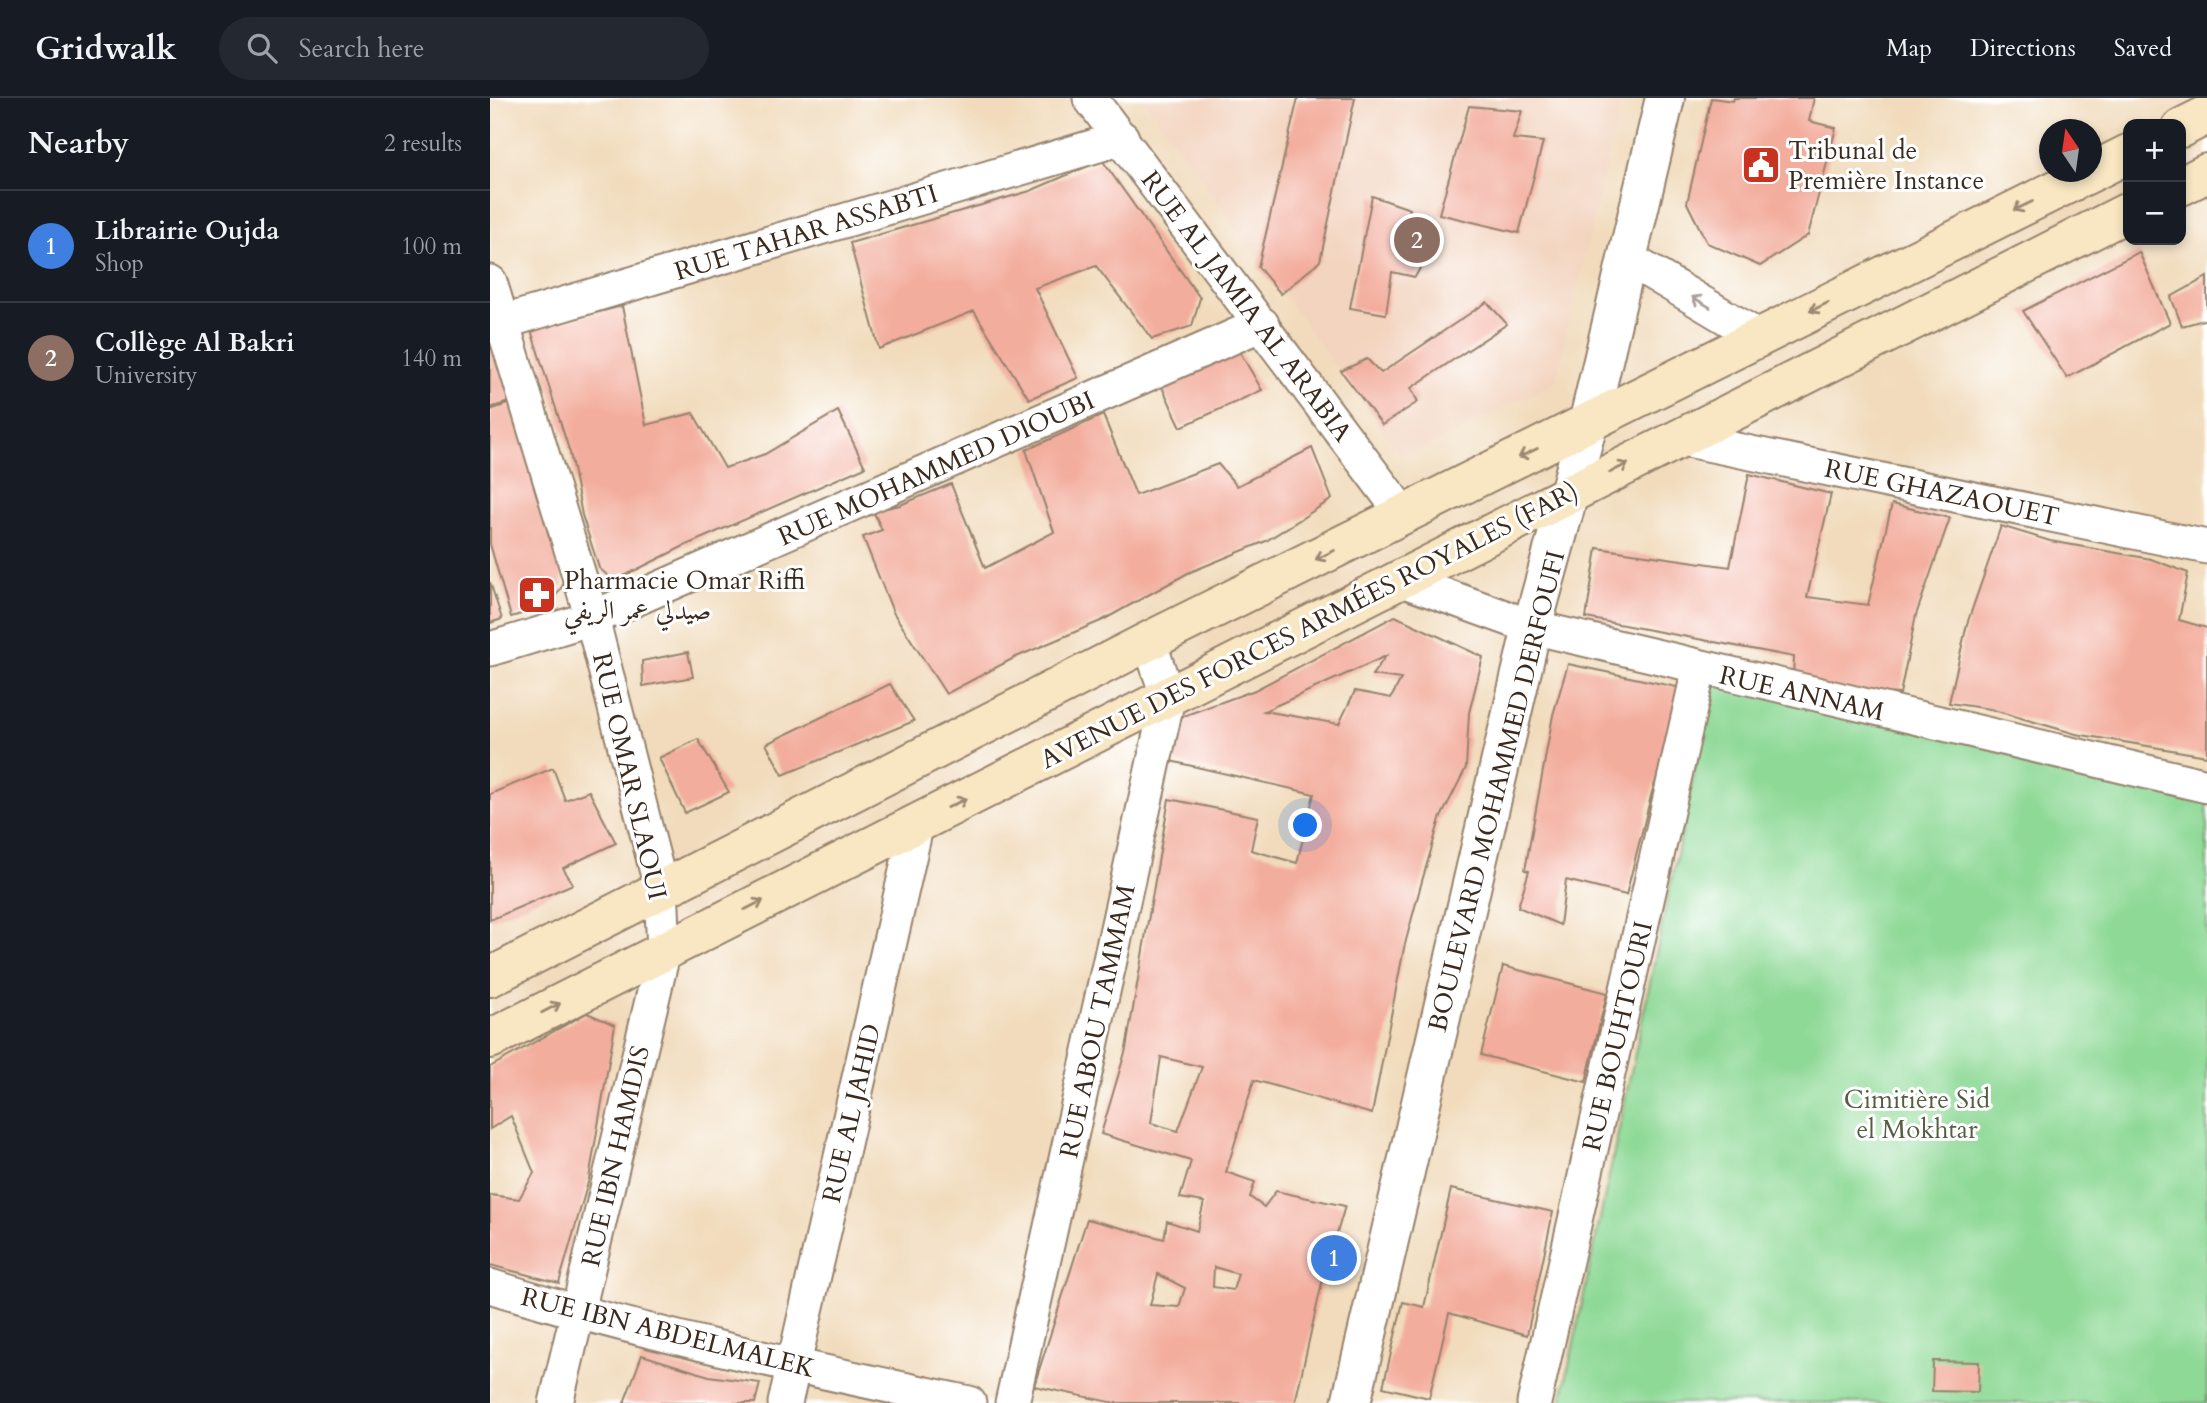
<!DOCTYPE html>
<meta charset="utf-8">
<style>
:root{--surface:#171b24;--page:#242831;--text:#f1f3f6;--muted:#9ea1a6;--line:#363941;--accent:#c8321e}
body{margin:0;font-family:Cardo,Amiri,serif;background:var(--page);color:var(--text)}
.controls{position:absolute;right:21px;top:21px;display:grid;overflow:hidden;border-radius:14px;box-shadow:0 4px 10px #0003}
.controls button{width:63px;height:63px;display:grid;place-items:center;padding:0;border:0;border-bottom:2px solid var(--line);background:var(--surface);color:var(--text);font:35px sans-serif}
.compass{position:absolute;left:1549px;top:21px;width:63px;height:63px;border-radius:50%;background:var(--surface);box-shadow:0 4px 10px #0003;rotate:347deg}
.you{position:absolute;left:816px;top:728px;width:24px;height:24px;margin:-18px;border:5px solid #fff;border-radius:50%;background:#1a73e8;box-shadow:0 0 0 10px #1a73e833}
.badge{display:grid;place-items:center;width:46px;height:46px;border-radius:50%;background:var(--accent);color:#fff;font-size:23px;font-weight:700}
.pin{position:absolute;translate:-50% -50%;border:4px solid #fff;box-shadow:0 2px 7px #0006}
.list{margin:0;padding:0;list-style:none}
h2{display:flex;justify-content:space-between;align-items:center;height:91px;margin:0;padding:0 28px;font-size:30px}
h2 small{font-size:23px;font-weight:400;color:var(--muted)}
.list li{display:grid;grid-template-columns:46px 1fr auto;gap:21px;align-items:center;box-sizing:border-box;height:112px;padding:0 28px;border-top:2px solid var(--line)}
.list b{display:block;font-size:26px;white-space:nowrap}
.list p{margin:0;font-size:23px;white-space:nowrap;color:var(--muted)}
.list em{font-size:23px;font-style:normal;color:var(--muted)}
.icon{flex:none;width:38px;height:38px;fill:none;stroke:currentColor;stroke-width:2;stroke-linecap:round;stroke-linejoin:round}
.map{position:relative;flex:none;width:1717px;height:1305px;overflow:hidden}
header{display:flex;align-items:center;gap:42px;box-sizing:border-box;height:98px;padding:0 35px;background:var(--surface);border-bottom:2px solid var(--line)}
header strong{font-size:33px}
nav{display:flex;gap:38px;margin-inline-start:auto;font-size:24px}
.search{width:490px;height:63px;background:var(--page);display:flex;align-items:center;gap:18px;box-sizing:border-box;padding:0 24px;border-radius:38px;color:var(--muted);font-size:26px}
main{display:flex}
aside{flex:1;background:var(--surface)}
.map>svg:first-child{display:block}
.built{fill:#f3d4bf}
.green{fill:#8ed996;stroke:#64825a;stroke-width:2}
.building{fill:#f3ad9d;fill-rule:evenodd}
.lines{fill:none;stroke-linecap:round;stroke-linejoin:round}
.minor-casing{stroke:#96826d;stroke-width:37}
.tertiary-casing{stroke:#96826d;stroke-width:42}
.secondary-casing{stroke:#96826d;stroke-width:42}
.minor{stroke:#fff;stroke-width:33}
.tertiary{stroke:#fff;stroke-width:38}
.secondary{stroke:#f9e7c3;stroke-width:38}
.oneway{stroke:#9a8870}
.oneway2{stroke:#a79f9a}
.labels{text-anchor:middle;stroke-width:6;stroke-linejoin:round;paint-order:stroke}
.poi-label{font-size:26px;fill:#3b2a1e;stroke:#fff;text-anchor:start}
.street-label{font-size:26px;fill:#3b2a1e;stroke:#fff}
.park-label{font-size:26px;fill:#545f42;stroke:#fff}
</style>
<header>
<strong>Gridwalk</strong>
<div class="search"><svg class="icon" aria-label="search" viewBox="0 0 24 24"><circle cx="10" cy="10" r="6"/><path d="M15 15l6 6"/></svg>Search here</div>
<nav><a>Map</a><a>Directions</a><a>Saved</a></nav>
</header>
<main>
<aside>
<h2>Nearby<small>2 results</small></h2>
<ul class="list">
<li><span class="badge" style="background:#3f7fe0">1</span><div><b>Librairie Oujda</b><p>Shop</p></div><em>100 m</em></li>
<li><span class="badge" style="background:#8d6e63">2</span><div><b>Collège Al Bakri</b><p>University</p></div><em>140 m</em></li>
</ul>
</aside>
<div class="map">
<svg width="1717" height="1305" viewBox="0 0 1717 1305">
<rect width="100%" height="100%" fill="#fff"/>
<filter id="ink" filterUnits="userSpaceOnUse"><feTurbulence type="fractalNoise" baseFrequency=".0143" numOctaves="2"/><feDisplacementMap in="SourceGraphic" scale="14" xChannelSelector="R" yChannelSelector="G"/><feConvolveMatrix kernelMatrix="1 2 1 2 8 2 1 2 1" color-interpolation-filters="sRGB"/></filter>
<filter id="wash" filterUnits="userSpaceOnUse"><feTurbulence type="fractalNoise" baseFrequency=".00686" numOctaves="4" result="noise"/><feDisplacementMap in="SourceGraphic" scale="28" xChannelSelector="R" yChannelSelector="G"/><feGaussianBlur stdDeviation="1.57" result="paint"/><feColorMatrix in="noise" values="0 0 0 0 0 0 0 0 0 0 0 0 0 0 0 0 0 1.4 0 .05"/><feComposite in="paint" operator="in"/></filter>
<g filter="url(#wash)">
<rect width="100%" height="100%" fill="#f1dbbc"/>
<!-- built -->
<path class="built" d="M652,0H1132L1065,285L912,360Z"/>
<!-- green -->
<path class="green" d="M1225,577L1717,685V1305H1071Z"/>
<g id="blocks">
<!-- building -->
<g class="building">
<path d="M808,0H865L830,163L791,196L768,169Z"/>
<path d="M1221,0L1243,3L1244,0H1324L1319,23L1346,30L1318,137L1270,168L1217,145L1197,105Z"/>
<path d="M979,8L1032,13L1023,41L1053,44L1029,135L949,116Z"/>
<path d="M612,62L710,200L702,228L662,241L606,168L545,190L588,280L539,301L484,213L389,251L360,145L540,93Z"/>
<path d="M882,98L920,111L913,144L940,152L925,179L902,174L896,216L860,210Z"/>
<path d="M1649,154L1680,225L1577,280L1533,213Z"/>
<path d="M1717,179V221L1692,228L1681,199Z"/>
<path d="M997,204L1017,226L921,290L928,304L892,327L851,273L877,261L891,275Z"/>
<path d="M132,208L156,327L203,315L235,370L275,356L348,313L375,369L194,448L124,483L109,470L92,417L80,355L41,232Z"/>
<path d="M7,242L22,303L0,310V244Z"/>
<path d="M747,249L772,292L691,329L671,287Z"/>
<path d="M24,304L69,460L73,487L59,508L21,519L0,446V312Z"/>
<path d="M613,317L646,397L728,366L747,388L822,350L842,401L776,443L698,475L613,522L524,560L456,596L403,514L373,439L392,432L383,413L410,407L461,386L495,470L564,434L536,352Z"/>
<path d="M1259,376L1341,396L1317,499L1378,507L1402,406L1460,420L1426,517L1410,596L1359,593L1303,581L1304,559L1096,520L1107,450L1240,469Z"/>
<path d="M1511,428L1560,443L1661,461L1698,475L1689,522L1717,530V658L1586,636L1500,611L1459,605L1477,526Z"/>
<path d="M0,484L12,521L0,525Z"/>
<path d="M905,518L993,559L979,615L976,670L950,721L930,790L914,850L882,1016L764,982L736,1074L765,1084L760,1099L774,1109L786,1093L855,1108L831,1189L805,1305H625L544,1288L597,1121L674,1141L677,1123L707,1133L714,1104L690,1100L701,1063L611,1036L636,951L679,701L768,719L761,752L807,765L824,696L676,662L685,621L765,592ZM896,558L882,577L911,581L901,600L865,593L849,626L774,613ZM671,959L712,969L688,1033L661,1025ZM724,1169L748,1176L743,1192L723,1189ZM668,1176L695,1190L689,1209L660,1207Z"/>
<path d="M198,554L203,579L153,588L152,563Z"/>
<path d="M1078,566L1196,591L1162,694L1136,797L1076,782L1070,827L1028,809L1039,773L1035,772L1063,617Z"/>
<path d="M400,586L424,623L293,677L276,646Z"/>
<path d="M208,641L239,694L195,715L169,660Z"/>
<path d="M63,670L75,702L99,693L126,745L73,770L83,786L0,822V696Z"/>
<path d="M1013,868L1117,895L1096,984L991,957Z"/>
<path d="M97,915L125,927L99,1081L69,1185L0,1167V1097L29,1101L44,1075L21,1018L0,1031V969Z"/>
<path d="M961,1091L1063,1114L1037,1237L959,1215L939,1300L893,1289L913,1204L934,1209Z"/>
<path d="M152,1257L219,1278L270,1285L265,1305H134Z"/>
<path d="M1443,1263L1489,1264L1488,1294L1442,1293Z"/>
</g>
</g>
</g>
<g filter="url(#ink)">
<use href="#blocks" fill-opacity="0" stroke="#96826d" stroke-width="2"/>
<g class="lines">
<!-- minor casing -->
<g class="minor-casing">
<g id="minor">
<path d="M600,0L913,416"/>
<path d="M1137,160L1269,239"/>
<path d="M0,184L102,520L171,790L174,852L66,1305"/>
<path d="M0,228L632,40"/>
<path d="M1188,340L1717,449"/>
<path d="M912,482L1042,529L1717,688"/>
<path d="M0,551L102,520L772,226"/>
<path d="M0,1188C157,1237 318,1271 479,1305"/>
<path d="M295,1305L427,725"/>
<path d="M522,1305L678,600L659,543"/>
<path d="M1044,1305L1209,571"/>
</g>
</g>
<!-- tertiary casing -->
<g class="tertiary-casing">
<path id="tertiary" d="M861,1305L1042,529L1098,326L1175,0"/>
</g>
<!-- secondary casing -->
<g class="secondary-casing">
<g id="secondary">
<path d="M1691,30L1717,17"/>
<path d="M1691,88L1717,75"/>
<path d="M0,879L659,543L1638,56"/>
<path d="M0,941L1638,114"/>
</g>
</g>
<!-- minor -->
<use href="#minor" class="minor"/>
<!-- tertiary -->
<use href="#tertiary" class="tertiary"/>
<!-- secondary -->
<use href="#secondary" class="secondary"/>
</g>
<!-- one-way arrows -->
<defs><path id="oneway-shaft" d="M-6 0H5M1.5-3L5.5 0L1.5 3" fill="none" stroke-width="1.6" stroke-linecap="round" stroke-linejoin="round" transform="scale(1.75)"/></defs>
<g class="oneway">
<use href="#oneway-shaft" transform="translate(1533 108) rotate(154)"/>
<use href="#oneway-shaft" transform="translate(1329 209) rotate(154)"/>
<use href="#oneway-shaft" transform="translate(1038 355) rotate(154)"/>
<use href="#oneway-shaft" transform="translate(1129 370) rotate(-27)"/>
<use href="#oneway-shaft" transform="translate(835 457) rotate(154)"/>
<use href="#oneway-shaft" transform="translate(467 705) rotate(-27)"/>
<use href="#oneway-shaft" transform="translate(264 807) rotate(-27)"/>
<use href="#oneway-shaft" transform="translate(61 910) rotate(-27)"/>
</g>
<use class="oneway2" href="#oneway-shaft" transform="translate(1211 204) rotate(-149)"/>
</g>
<!-- icons -->
<defs>
<g id="civic-square" transform="scale(2.0125)"><rect x="-9" y="-9" width="18" height="18" rx="4" fill="#c8321e" stroke="#fff"/><path d="M-.6-6.5H3V-4.5H.6V-3L4-1V1h2V6H-6V1h2V-1L-.6-3ZM-1.2 2.5V6h2.4V2.5Z" fill="#fff"/></g>
<g id="pharmacy-square" transform="scale(2.0125)"><rect x="-9" y="-9" width="18" height="18" rx="4" fill="#c8321e" stroke="#fff"/><path d="M-2-6h4v4h4v4h-4v4h-4v-4h-4v-4h4Z" fill="#fff"/></g>
</defs>
<g fill-rule="evenodd">
<use href="#civic-square" x="1271" y="67"/>
<use href="#pharmacy-square" x="47" y="497"/>
</g>
<g class="labels">
<!-- poi labels -->
<g class="poi-label">
<text x="1298" y="61">Tribunal de<tspan x="1298" dy="30">Première Instance</tspan></text>
<text x="74" y="491">Pharmacie Omar Riffi<tspan x="74" dy="30">صيدلي عمر الريفي</tspan></text>
</g>
<!-- street labels -->
<g class="street-label">
<text transform="translate(316 134) rotate(-17)" y="9">RUE TAHAR ASSABTI</text>
<text transform="translate(757 208) rotate(53)" y="9">RUE AL JAMIA AL ARABIA</text>
<text transform="translate(446 370) rotate(-24)" y="9">RUE MOHAMMED DIOUBI</text>
<text transform="translate(1452 394) rotate(12)" y="9">RUE GHAZAOUET</text>
<text transform="translate(819 527) rotate(-27)" y="9">AVENUE DES FORCES ARMÉES ROYALES (FAR)</text>
<text transform="translate(1312 595) rotate(13)" y="9">RUE ANNAM</text>
<text transform="translate(140 678) rotate(77)" y="9">RUE OMAR SLAOUI</text>
<text transform="translate(1006 693) rotate(-76)" y="9">BOULEVARD MOHAMMED DERFOUFI</text>
<text transform="translate(607 923) rotate(-78)" y="9">RUE ABOU TAMMAM</text>
<text transform="translate(1127 938) rotate(-77)" y="9">RUE BOUHTOURI</text>
<text transform="translate(361 1015) rotate(-77)" y="9">RUE AL JAHID</text>
<text transform="translate(125 1058) rotate(-77)" y="9">RUE IBN HAMDIS</text>
<text transform="translate(178 1234) rotate(14)" y="9">RUE IBN ABDELMALEK</text>
</g>
<!-- park labels -->
<g class="park-label">
<text x="1427" y="1010">Cimitière Sid<tspan x="1427" dy="30">el Mokhtar</tspan></text>
</g>
</g>
</svg>
<div class="controls">
<button>+</button>
<button>−</button>
</div>
<svg class="compass" viewBox="-18 -18 36 36"><path d="M0-13l5 13h-10z" fill="#e53935"/><path d="M0 13l5-13h-10z" fill="#9ea1a6"/></svg>
<div class="you"></div>
<div class="pin badge" style="left:844px;top:1160px;background:#3f7fe0">1</div>
<div class="pin badge" style="left:927px;top:142px;background:#8d6e63">2</div>
</div>
</main>
